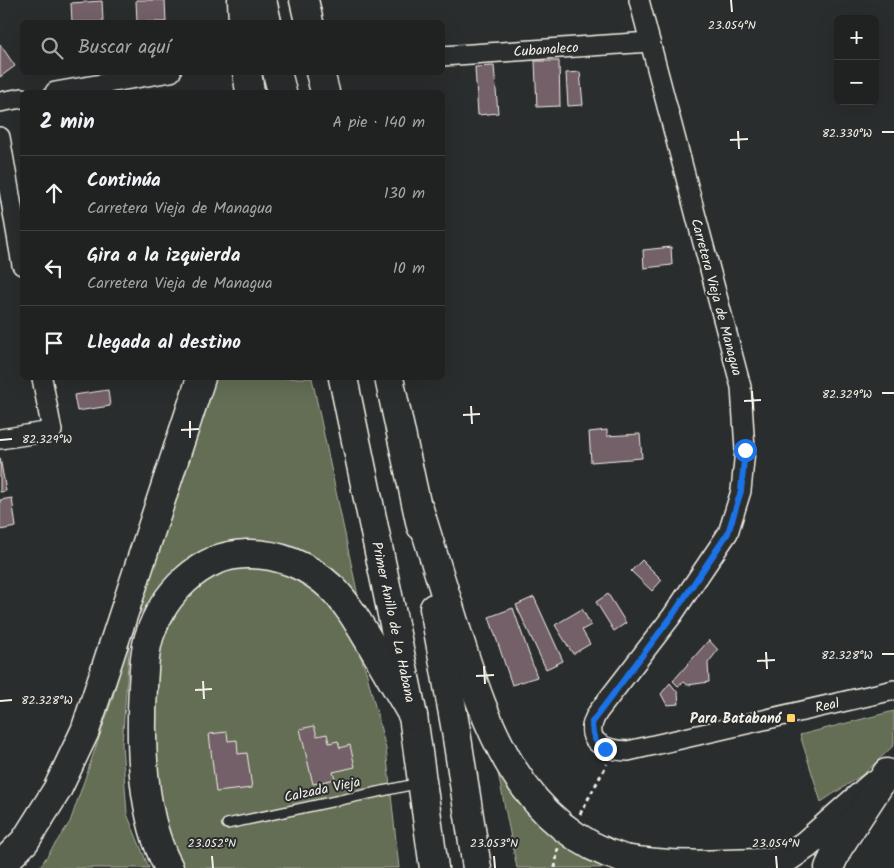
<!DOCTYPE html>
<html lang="es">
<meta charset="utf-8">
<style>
:root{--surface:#202222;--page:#282a2a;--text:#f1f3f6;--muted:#a2a4a5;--line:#3d3f40}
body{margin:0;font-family:Kalam,sans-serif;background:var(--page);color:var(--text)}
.controls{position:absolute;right:15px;top:15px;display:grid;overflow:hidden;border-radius:8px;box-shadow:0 5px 20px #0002}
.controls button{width:45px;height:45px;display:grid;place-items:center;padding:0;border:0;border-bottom:1px solid var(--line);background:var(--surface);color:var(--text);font:25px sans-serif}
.stop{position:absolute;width:15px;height:15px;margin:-11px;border:4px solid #1a73e8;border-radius:50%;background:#fff}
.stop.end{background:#1a73e8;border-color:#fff;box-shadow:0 1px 5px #0008}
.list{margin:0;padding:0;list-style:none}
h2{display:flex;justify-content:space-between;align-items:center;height:65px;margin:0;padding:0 20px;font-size:21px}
h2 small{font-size:16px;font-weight:400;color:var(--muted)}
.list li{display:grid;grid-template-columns:32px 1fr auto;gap:15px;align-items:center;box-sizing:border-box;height:75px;padding:0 20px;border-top:1px solid var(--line)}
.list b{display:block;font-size:19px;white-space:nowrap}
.list p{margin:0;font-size:16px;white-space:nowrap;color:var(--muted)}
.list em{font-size:16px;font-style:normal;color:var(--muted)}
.icon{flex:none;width:28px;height:28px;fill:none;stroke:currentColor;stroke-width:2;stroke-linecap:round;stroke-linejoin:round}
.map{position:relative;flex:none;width:894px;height:868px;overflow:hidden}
.search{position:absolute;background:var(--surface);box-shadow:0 5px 20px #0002;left:20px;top:20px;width:425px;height:55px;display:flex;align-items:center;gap:12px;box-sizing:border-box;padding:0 18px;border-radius:8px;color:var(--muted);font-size:19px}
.panel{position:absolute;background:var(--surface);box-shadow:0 5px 20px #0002;left:20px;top:90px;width:425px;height:290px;border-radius:8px}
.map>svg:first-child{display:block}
.green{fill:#636e55;stroke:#acb09e}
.building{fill:#736067;stroke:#f4f1e8}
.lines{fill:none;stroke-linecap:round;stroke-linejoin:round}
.service-casing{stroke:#f4f1e8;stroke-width:12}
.minor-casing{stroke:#f4f1e8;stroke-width:22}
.primary-casing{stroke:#f4f1e8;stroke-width:31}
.motorway-casing{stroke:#f4f1e8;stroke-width:31}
.path{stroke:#f4f1e8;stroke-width:3;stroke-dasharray:4 4;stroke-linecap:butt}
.service{stroke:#2a2d2e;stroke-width:9}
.minor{stroke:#2a2d2e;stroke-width:19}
.primary{stroke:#2a2d2e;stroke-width:28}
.motorway{stroke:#2a2d2e;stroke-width:28}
.route{stroke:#1a73e8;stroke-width:6}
.ticks{fill:none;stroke:#f4f1e8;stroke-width:2}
.poi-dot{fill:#ffd166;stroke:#2a2d2e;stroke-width:2}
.labels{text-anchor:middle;stroke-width:4;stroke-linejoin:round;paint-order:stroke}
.street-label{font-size:14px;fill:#f4f1e8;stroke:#2a2d2e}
.poi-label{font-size:14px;font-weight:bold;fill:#f4f1e8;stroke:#2a2d2e;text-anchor:end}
.ticks-label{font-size:12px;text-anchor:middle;fill:#f4f1e8;stroke:#2a2d2e;stroke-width:4;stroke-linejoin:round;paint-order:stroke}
</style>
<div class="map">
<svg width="894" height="868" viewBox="0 0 894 868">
<rect width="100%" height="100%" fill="#2a2d2e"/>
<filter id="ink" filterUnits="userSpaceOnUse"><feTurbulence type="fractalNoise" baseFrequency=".02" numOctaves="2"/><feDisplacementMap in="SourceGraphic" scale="10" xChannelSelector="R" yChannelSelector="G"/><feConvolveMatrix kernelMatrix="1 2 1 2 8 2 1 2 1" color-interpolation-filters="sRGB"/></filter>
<g filter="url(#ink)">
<!-- green -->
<g class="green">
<path d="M212,378H312L359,601L293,550L173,576L131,624L122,744L127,814L149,868H39L70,822L113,697L131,624Z"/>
<path d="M267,566L312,584L352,632L366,671L386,749L399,868H180L161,825L153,730L158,661L165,627L178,605L195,587L217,574L242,567Z"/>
<path d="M894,711V745L865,773L821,802L800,735Z"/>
<path d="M497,768L535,816L624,868H517Z"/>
</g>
<!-- building -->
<g class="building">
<path d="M136,0H165L166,22H137Z"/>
<path d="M102,1L103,22H72L71,3Z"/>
<path d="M0,44L15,66L0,77Z"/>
<path d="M535,61H559L560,106L537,107Z"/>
<path d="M494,66L498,113L478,115L475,67Z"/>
<path d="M580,72L583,105L568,106L566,73Z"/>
<path d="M671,247L672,265L644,268L643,250Z"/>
<path d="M108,390L110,406L77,411L74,395Z"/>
<path d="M607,430V436L640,434L642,458L591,462L589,432Z"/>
<path d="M0,458L6,491L0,492Z"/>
<path d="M12,498L16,527L0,530V500Z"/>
<path d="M642,560L662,580L652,591L631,571Z"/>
<path d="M608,594L626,623L614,631L596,602Z"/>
<path d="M534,597L563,661L546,669L516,605Z"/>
<path d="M513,608L537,677L512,685L489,617Z"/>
<path d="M582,609L591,625L582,630L590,644L573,654L555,625Z"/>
<path d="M709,640L718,650L708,663L709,682L688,685L684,682L678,686L673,681Z"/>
<path d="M670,683L678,693L679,704L667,705L661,694Z"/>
<path d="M314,726L317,736L327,734L329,743L338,741L340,748L350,745L355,767L333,772L335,779L313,784L300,729Z"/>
<path d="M227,732L228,741L237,740L238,754L247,753L252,788L216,792L209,734Z"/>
</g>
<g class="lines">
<!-- service casing -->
<g class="service-casing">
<path id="service" d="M227,824L420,783"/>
</g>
<!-- minor casing -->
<g class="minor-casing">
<g id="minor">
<path d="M639,0L741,387L745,450L741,491L728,533L672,616L598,712C581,740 601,750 628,751L894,690"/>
<path d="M442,56L650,42"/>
<path d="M55,92L171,72"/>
<path d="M0,102L22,98"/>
<path d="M0,137L22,265"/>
<path d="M0,439L52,431L42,378"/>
</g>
</g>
<!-- primary casing -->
<g class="primary-casing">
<path id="primary" d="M772,868L807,844L873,786"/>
</g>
<!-- motorway casing -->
<g class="motorway-casing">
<g id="motorway">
<path d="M242,0L243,22"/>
<path d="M262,0L267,22"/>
<path d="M304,0L309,22"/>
<path d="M247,72L250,92"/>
<path d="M277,72L282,92"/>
<path d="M320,72L325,92"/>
<path d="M343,378L413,716L434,868"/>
<path d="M389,378L421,526"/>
<path d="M419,509C432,550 444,591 457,632C486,725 520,827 624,859C674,868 731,864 782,862"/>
<path d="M434,608L455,725L477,868"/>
<path d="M0,866L25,841L57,790L85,731L201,378"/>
<path d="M169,868C141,817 140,743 143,686C144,670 144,653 149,637C163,595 199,555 246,554C278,553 309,566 332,588C348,604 359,624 371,644C385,668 399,692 413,716"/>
<path d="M829,868L838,848L887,773"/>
</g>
</g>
<!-- path -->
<g class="path">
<path d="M580,814L607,764"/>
<path d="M555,868L558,848"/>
</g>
<!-- service -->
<use href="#service" class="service"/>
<!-- minor -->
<use href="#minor" class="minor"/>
<!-- primary -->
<use href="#primary" class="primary"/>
<!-- motorway -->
<use href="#motorway" class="motorway"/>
</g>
</g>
<g class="lines" filter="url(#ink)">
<!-- route -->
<path class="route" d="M605,749C594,743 592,734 592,722L672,616L728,533L741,491L745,450"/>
</g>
<!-- ticks -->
<path class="ticks" d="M731,0L732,12M738,131L739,149M882,132H894M730,140L748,139M752,391L753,409M882,393H894M744,401L761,400M471,406L472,424M463,415L480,414M190,421V438M181,430L199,429M0,440L12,439M766,652L767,669M882,654H894M757,661L775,660M484,666L485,684M476,676L494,675M203,681L204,699M195,690L212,689M0,701L12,700M212,856L213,868M494,856L495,868M776,856L777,868"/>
<!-- markers -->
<rect class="poi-dot" x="786" y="713" width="10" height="10" rx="2.5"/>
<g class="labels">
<!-- street labels -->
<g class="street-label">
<text transform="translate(546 49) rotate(-4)" y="5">Cubanaleco</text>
<text transform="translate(717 297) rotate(75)" y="5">Carretera Vieja de Managua</text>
<text transform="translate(394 622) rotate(78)" y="5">Primer Anillo de La Habana</text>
<text transform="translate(827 705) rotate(-13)" y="5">Real</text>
<text transform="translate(322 789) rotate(-12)" y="5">Calzada Vieja</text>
</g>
<!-- poi labels -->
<g class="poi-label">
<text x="781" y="723">Para Batabanó</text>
</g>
</g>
<g class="ticks-label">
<text x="732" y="29">23.054°N</text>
<text x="847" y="137">82.330°W</text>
<text x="847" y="398">82.329°W</text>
<text x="47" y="443">82.329°W</text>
<text x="847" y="659">82.328°W</text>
<text x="47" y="704">82.328°W</text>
<text x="212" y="847">23.052°N</text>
<text x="494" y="847">23.053°N</text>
<text x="776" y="847">23.054°N</text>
</g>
</svg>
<div class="controls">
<button>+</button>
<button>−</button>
</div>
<div class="stop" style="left:745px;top:450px"></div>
<div class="stop end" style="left:605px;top:749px"></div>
<div class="search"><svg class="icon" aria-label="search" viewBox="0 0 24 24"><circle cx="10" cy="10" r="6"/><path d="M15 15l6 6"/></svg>Buscar aquí</div>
<section class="panel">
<h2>2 min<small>A pie · 140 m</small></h2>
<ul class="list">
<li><svg class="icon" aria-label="ahead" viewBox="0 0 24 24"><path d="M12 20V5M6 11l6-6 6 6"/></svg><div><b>Continúa</b><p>Carretera Vieja de Managua</p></div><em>130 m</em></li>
<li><svg class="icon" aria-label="left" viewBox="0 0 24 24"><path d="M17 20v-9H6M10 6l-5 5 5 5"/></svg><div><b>Gira a la izquierda</b><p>Carretera Vieja de Managua</p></div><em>10 m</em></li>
<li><svg class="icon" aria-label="arrive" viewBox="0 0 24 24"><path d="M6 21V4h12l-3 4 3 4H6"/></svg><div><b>Llegada al destino</b></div></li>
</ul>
</section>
</div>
